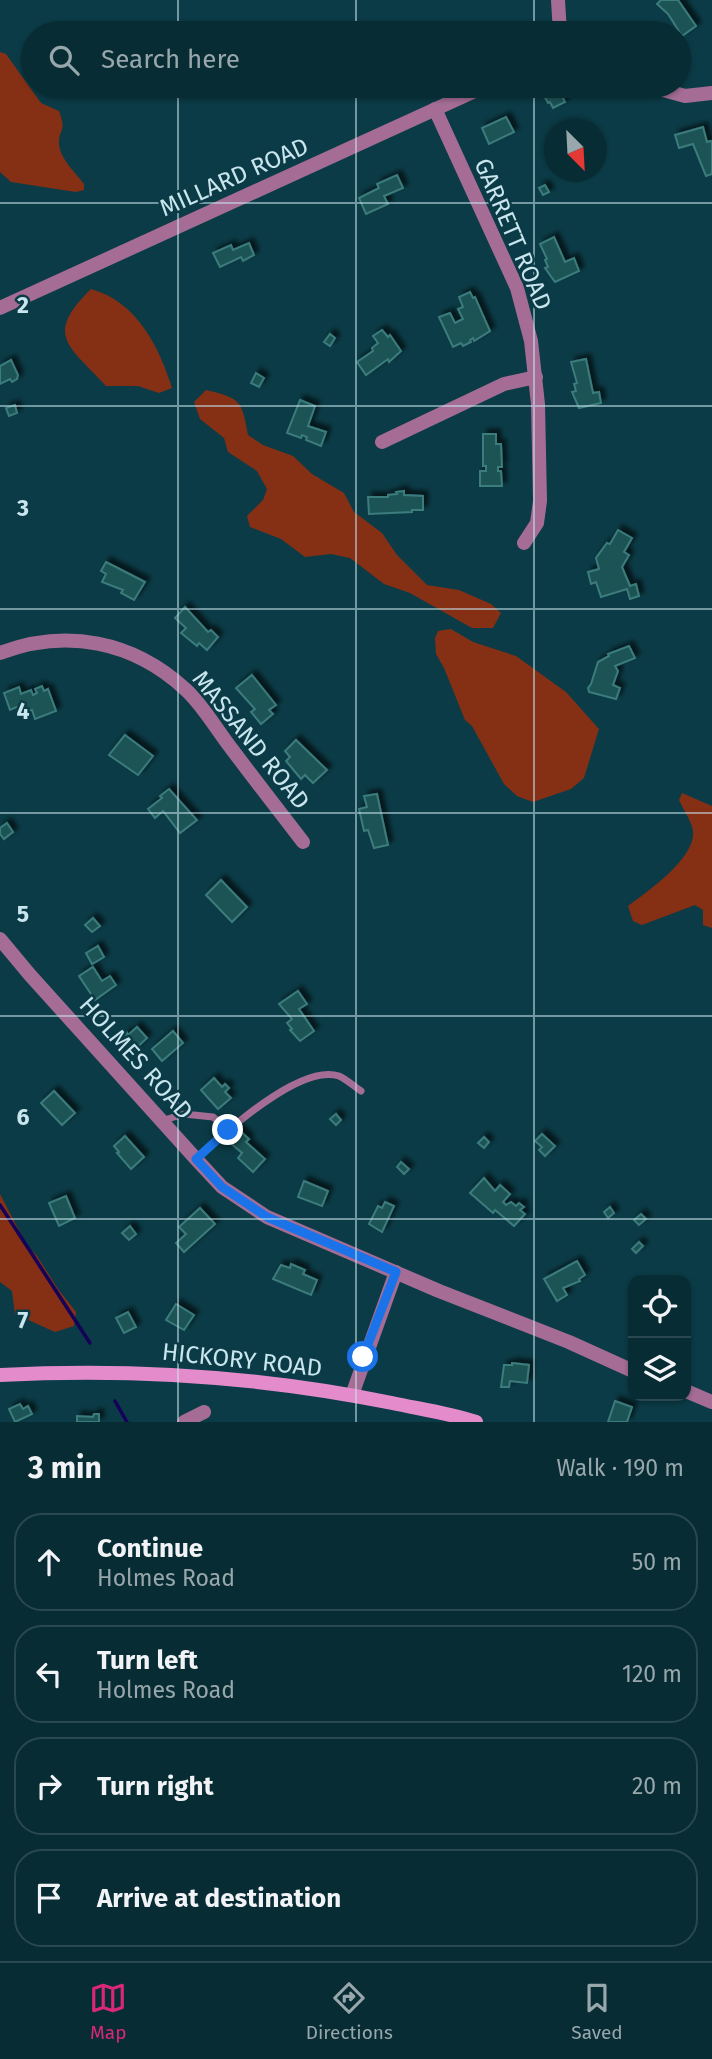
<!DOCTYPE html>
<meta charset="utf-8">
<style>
:root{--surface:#082c34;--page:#11343c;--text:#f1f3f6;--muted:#98a7ac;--line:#29484f;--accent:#db2777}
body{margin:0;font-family:"Fira Sans",sans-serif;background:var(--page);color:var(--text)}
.controls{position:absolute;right:21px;bottom:21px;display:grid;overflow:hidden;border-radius:14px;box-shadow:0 2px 5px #0004}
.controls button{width:63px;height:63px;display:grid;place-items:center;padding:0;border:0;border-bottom:2px solid var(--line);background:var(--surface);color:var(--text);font:35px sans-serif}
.compass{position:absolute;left:544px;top:119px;width:63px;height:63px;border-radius:50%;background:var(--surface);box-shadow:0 2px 5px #0004;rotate:156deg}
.stop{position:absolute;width:21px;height:21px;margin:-16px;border:5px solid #1a73e8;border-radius:50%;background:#fff}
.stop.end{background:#1a73e8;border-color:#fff;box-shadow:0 2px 7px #0008}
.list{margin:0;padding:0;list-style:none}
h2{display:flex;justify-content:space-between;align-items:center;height:91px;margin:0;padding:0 28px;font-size:30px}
h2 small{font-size:23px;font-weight:400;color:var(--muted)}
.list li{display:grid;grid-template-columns:46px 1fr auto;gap:21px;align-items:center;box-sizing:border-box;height:98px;margin:0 14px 14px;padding:0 14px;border:2px solid var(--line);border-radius:28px}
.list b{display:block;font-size:26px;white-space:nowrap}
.list p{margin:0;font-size:23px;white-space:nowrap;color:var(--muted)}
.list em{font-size:23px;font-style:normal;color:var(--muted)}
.icon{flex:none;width:38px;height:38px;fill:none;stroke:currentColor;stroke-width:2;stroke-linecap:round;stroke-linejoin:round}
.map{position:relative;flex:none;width:712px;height:1422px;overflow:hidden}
.search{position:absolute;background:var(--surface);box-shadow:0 2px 5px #0004;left:21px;right:21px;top:21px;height:77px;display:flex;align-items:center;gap:18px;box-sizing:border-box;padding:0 24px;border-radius:38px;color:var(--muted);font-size:26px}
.sheet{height:539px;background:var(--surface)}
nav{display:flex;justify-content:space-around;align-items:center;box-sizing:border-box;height:98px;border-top:2px solid var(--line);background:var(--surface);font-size:19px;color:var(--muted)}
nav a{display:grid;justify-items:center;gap:4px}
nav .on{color:var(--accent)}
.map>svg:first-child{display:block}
.green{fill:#853015}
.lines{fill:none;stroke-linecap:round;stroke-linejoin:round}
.stream{stroke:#150159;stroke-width:3.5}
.building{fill:#1f5355;stroke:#3b7b7c;stroke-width:2;filter:url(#shadow)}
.service{stroke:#a56d95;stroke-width:7}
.minor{stroke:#a56d95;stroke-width:14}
.tertiary{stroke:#a56d95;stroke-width:14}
.secondary{stroke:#e48bcc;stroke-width:14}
.route{stroke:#1a73e8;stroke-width:9}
.grid{fill:none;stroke:#c9e5ee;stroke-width:2;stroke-opacity:0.55}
.labels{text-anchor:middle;stroke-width:5;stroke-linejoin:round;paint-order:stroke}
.street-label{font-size:24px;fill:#c9e5ee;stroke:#0b3b46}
.grid-label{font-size:23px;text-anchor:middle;font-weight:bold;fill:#c9e5ee;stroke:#0b3b46;stroke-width:5;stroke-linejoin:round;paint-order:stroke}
</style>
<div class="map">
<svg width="712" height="1422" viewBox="0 0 712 1422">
<defs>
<filter id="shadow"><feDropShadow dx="4.5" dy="-4.5" stdDeviation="2" flood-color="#0009"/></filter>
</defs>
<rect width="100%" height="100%" fill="#0b3b46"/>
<!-- green -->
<g class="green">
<path d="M0,52L6,54L41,103L59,111C67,133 59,127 59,144C60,159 76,173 84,184V190L76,192L11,182L0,172Z"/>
<path d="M91,289C136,301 159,346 172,388L159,393L138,386H106C70,346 43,336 91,289Z"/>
<path d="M206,390C241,398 242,401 248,435L263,445L293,456L312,474L344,493L354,512L382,533L397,555L427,585L459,590L491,604L501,613L493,628H472L410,593L384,584L350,558L331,554L305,557L281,539L250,527L247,516L263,500L267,489L257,471L228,452L224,438L200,419L194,402Z"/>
<path d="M451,629L473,642L516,656L566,692L599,729L584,778L571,789L533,802L517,796L504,784L472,726L465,720L444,668L436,654L435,638L438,631Z"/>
<path d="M682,793L712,806V928L703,925V910L695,905L642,925L633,921L628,906C647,892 696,858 693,831C692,822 683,809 679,800Z"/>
<path d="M0,1194L26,1244L37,1256L58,1289L76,1312L74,1326L55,1332L15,1314L12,1291L0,1282Z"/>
</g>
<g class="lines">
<!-- stream -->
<g class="stream">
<path d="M0,1205L90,1343"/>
<path d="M115,1401L127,1422"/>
</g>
</g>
<!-- building -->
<g class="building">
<path d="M661,0H678L696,26L682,36L668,14L657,4Z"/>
<path d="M549,86H557L565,102L553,108L550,102L548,103L541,90Z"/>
<path d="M506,117L514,132L489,144L482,128Z"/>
<path d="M703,127L707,142L711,141L712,143V174L706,176L693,144L679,148L675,135Z"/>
<path d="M397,175L403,188L384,196L388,204L366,214L359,198L379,188L377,184Z"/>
<path d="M545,185L549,192L543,195L539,188Z"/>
<path d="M554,237L565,262L574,258L579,271L555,282L545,268L548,267L545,260L547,259L540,244Z"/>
<path d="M249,243L254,255L243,261L241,257L220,267L213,253L231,245L233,250Z"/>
<path d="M470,292L473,298L475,297L490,331L474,341L473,338L470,340L471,342L463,346L461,343L453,347L439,317L450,313L455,323L463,319L458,309L463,307L459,297Z"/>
<path d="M382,330L388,337L390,335L401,351L389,362L388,359L366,375L357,362L373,351L372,348L378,343L373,336Z"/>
<path d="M330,334L335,338L330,346L324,342Z"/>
<path d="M586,359L593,393L599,392L601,403L579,408L572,392L576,391L574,384L577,383L571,362Z"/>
<path d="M11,360L18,375L17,379L12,382L10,379L0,384V366Z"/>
<path d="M256,373L264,378L259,387L251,383Z"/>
<path d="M300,400L315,406L308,426L326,432L321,446L306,440L307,437L302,435L301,438L287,433Z"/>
<path d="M15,405L17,413L9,416L6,408Z"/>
<path d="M483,434H496V444H501L502,467H498V471H501L502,486H480V471H486V466H483Z"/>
<path d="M404,491V495L423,496V510H412V512L369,514L368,497H388V495L397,494L396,492Z"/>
<path d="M618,530L632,538L624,552L629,555L622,567L630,586L636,584L639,596L630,599L627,589L601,597L596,582L591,584L588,572L599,569L596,558L607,543L610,544Z"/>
<path d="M106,562L145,582L134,600L121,593L123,590L102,582L106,574L101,571Z"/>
<path d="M185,607L208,632L211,630L218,637L207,650L199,643L197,646L181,633L186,628L175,618Z"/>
<path d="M629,646L635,658L615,666L618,671L613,685L620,688L616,699L589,692L588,688L591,684L598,662L609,656L608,654Z"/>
<path d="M252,675L276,705L269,710L273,714L261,724L251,712L255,709L236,688Z"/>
<path d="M42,686L44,691L48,689L56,711L35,719L32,710L22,713L19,706L10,710L4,693L19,687L21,694L31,690L33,695L37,693L35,689Z"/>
<path d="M125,735L153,756L138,775L109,755Z"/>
<path d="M296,740L327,770L313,783L305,775L301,779L286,761L290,757L285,751Z"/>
<path d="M169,789L197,820L180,833L163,811L155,818L148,809L162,798L160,796Z"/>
<path d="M377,794L388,845L374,848L368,830L364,831L359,809L367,807L364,796Z"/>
<path d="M7,823L13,832L4,839L0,834V828Z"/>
<path d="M221,880L247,907L232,922L206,895Z"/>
<path d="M93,918L100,926L92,932L85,925Z"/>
<path d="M98,946L104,957L92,964L86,953Z"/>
<path d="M93,967L102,981L110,976L116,985L95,1000L79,976Z"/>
<path d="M298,991L307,1004L299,1009L314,1031L300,1041L290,1030L292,1029L287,1023L292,1019L279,1004Z"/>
<path d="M137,1027L147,1038L131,1053L121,1042L127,1033L128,1035Z"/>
<path d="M173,1031L183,1043L162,1061L152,1049Z"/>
<path d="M214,1078L222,1087L225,1084L229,1088L225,1092L231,1098L218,1109L201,1090Z"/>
<path d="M54,1091L75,1113L62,1125L41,1103Z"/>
<path d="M336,1114L341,1120L336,1125L330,1119Z"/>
<path d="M238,1129L249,1139L246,1142L265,1159L253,1172L238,1158L242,1153L228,1141Z"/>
<path d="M542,1134L555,1146L545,1156L539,1150L542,1147L535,1141Z"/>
<path d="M125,1136L144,1157L131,1169L117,1153L119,1152L114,1146Z"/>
<path d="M484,1137L489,1142L484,1148L478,1143Z"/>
<path d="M401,1162L409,1169L404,1174L397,1167Z"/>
<path d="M484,1178L495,1191L500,1185L510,1194L503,1202L506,1205L511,1202L516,1206L519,1203L524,1207L520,1210L525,1214L514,1226L495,1210L493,1213L470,1193Z"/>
<path d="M304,1181L328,1191L322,1206L298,1197Z"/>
<path d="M66,1196L75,1218L59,1226L49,1203Z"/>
<path d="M385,1202L394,1206L382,1232L369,1224L378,1206L382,1208Z"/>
<path d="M610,1207L614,1213L608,1218L604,1212Z"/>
<path d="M200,1208L215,1224L184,1252L176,1243L186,1234L179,1227Z"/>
<path d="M641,1214L646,1219L639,1225L634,1220Z"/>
<path d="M130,1226L136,1234L129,1240L122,1233Z"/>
<path d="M639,1242L643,1246L636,1253L632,1249Z"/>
<path d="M577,1261L585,1275L579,1279L580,1281L563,1288L567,1295L557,1301L544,1279Z"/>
<path d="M291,1264L305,1270L303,1274L317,1280L311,1295L273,1279L281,1265L290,1268Z"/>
<path d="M176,1304L194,1315L184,1330L166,1320Z"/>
<path d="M128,1312L136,1327L124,1333L116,1318Z"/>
<path d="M512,1363L529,1365L527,1383L510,1381L509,1387H501L504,1365H512Z"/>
<path d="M615,1401L632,1407L627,1422H608Z"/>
<path d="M20,1404L23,1409L28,1406L32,1414L15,1422L9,1409Z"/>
<path d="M94,1414H99V1422H77V1416L93,1417Z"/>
</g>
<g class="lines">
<!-- service -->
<g class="service">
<path d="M161,1121L184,1114L213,1117L228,1130"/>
<path d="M196,1159C223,1134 300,1063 339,1076C346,1079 355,1087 361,1091"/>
</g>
<!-- minor -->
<g class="minor">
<path d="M558,0L560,33"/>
<path d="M649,86L685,96L712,93"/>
<path d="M435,109L517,288L531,341L538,404L540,501L537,523L524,543"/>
<path d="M0,308L486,86"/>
<path d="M382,442L504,384L536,377"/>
<path d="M0,653C66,628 133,641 185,689C203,705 216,729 231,748C255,780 279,811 303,842"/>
<path d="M184,1422L204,1412"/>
</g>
<!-- tertiary -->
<g class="tertiary">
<path d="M0,939L30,975L196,1159L222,1187L267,1217L439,1291L569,1342L633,1371"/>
<path d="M686,1391L712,1402"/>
<path d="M352,1395L396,1272"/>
</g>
<!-- secondary -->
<path class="secondary" d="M0,1375C131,1368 264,1377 392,1403C420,1409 449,1413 476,1422"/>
</g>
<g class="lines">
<!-- route -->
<path class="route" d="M228,1130L196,1159L222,1187L267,1217L396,1272L363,1357"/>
</g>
<!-- grid -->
<path class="grid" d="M178,0V33M356,0V33M534,0V33M178,86V1422M356,86V1422M534,86V1422M0,203H712M0,406H712M0,609H712M0,813H712M0,1016H712M0,1219H712"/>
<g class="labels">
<!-- street labels -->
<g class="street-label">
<text transform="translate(234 177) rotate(-24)" y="8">MILLARD ROAD</text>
<text transform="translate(513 234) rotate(67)" y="8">GARRETT ROAD</text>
<text transform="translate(251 740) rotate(51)" y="8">MASSAND ROAD</text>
<text transform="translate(136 1058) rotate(48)" y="8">HOLMES ROAD</text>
<text transform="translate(242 1360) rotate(6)" y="8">HICKORY ROAD</text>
</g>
</g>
<g class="grid-label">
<text x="23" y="313">2</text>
<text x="23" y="516">3</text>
<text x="23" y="719">4</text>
<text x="23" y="922">5</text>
<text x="23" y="1125">6</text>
<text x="23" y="1328">7</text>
</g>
</svg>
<div class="controls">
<button><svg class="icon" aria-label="locate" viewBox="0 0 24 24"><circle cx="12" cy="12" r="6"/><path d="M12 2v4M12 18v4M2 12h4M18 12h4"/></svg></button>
<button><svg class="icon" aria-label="layers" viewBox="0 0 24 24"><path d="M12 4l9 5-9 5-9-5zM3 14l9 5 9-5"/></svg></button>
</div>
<svg class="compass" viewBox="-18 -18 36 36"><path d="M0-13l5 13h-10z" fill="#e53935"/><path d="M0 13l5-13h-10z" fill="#98a7ac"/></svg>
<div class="stop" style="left:363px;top:1357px"></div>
<div class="stop end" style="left:228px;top:1130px"></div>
<div class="search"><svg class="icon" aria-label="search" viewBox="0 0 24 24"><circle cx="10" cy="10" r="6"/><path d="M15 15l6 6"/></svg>Search here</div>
</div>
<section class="sheet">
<h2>3 min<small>Walk · 190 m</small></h2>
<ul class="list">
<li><svg class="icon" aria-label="ahead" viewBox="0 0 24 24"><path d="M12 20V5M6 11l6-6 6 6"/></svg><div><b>Continue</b><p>Holmes Road</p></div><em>50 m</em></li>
<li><svg class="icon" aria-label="left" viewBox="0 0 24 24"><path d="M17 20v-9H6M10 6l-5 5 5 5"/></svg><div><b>Turn left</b><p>Holmes Road</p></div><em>120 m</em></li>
<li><svg class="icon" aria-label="right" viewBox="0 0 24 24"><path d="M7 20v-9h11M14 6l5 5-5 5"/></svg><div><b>Turn right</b></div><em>20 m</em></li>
<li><svg class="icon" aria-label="arrive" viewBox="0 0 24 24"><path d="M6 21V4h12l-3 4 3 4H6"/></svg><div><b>Arrive at destination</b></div></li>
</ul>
</section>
<nav>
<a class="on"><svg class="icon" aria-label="map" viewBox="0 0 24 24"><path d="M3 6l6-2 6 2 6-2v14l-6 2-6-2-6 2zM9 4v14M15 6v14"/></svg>Map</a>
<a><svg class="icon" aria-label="directions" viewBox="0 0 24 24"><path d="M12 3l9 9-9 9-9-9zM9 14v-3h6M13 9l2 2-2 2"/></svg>Directions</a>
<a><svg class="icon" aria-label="saved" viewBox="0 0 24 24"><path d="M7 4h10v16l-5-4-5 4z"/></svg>Saved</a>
</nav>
